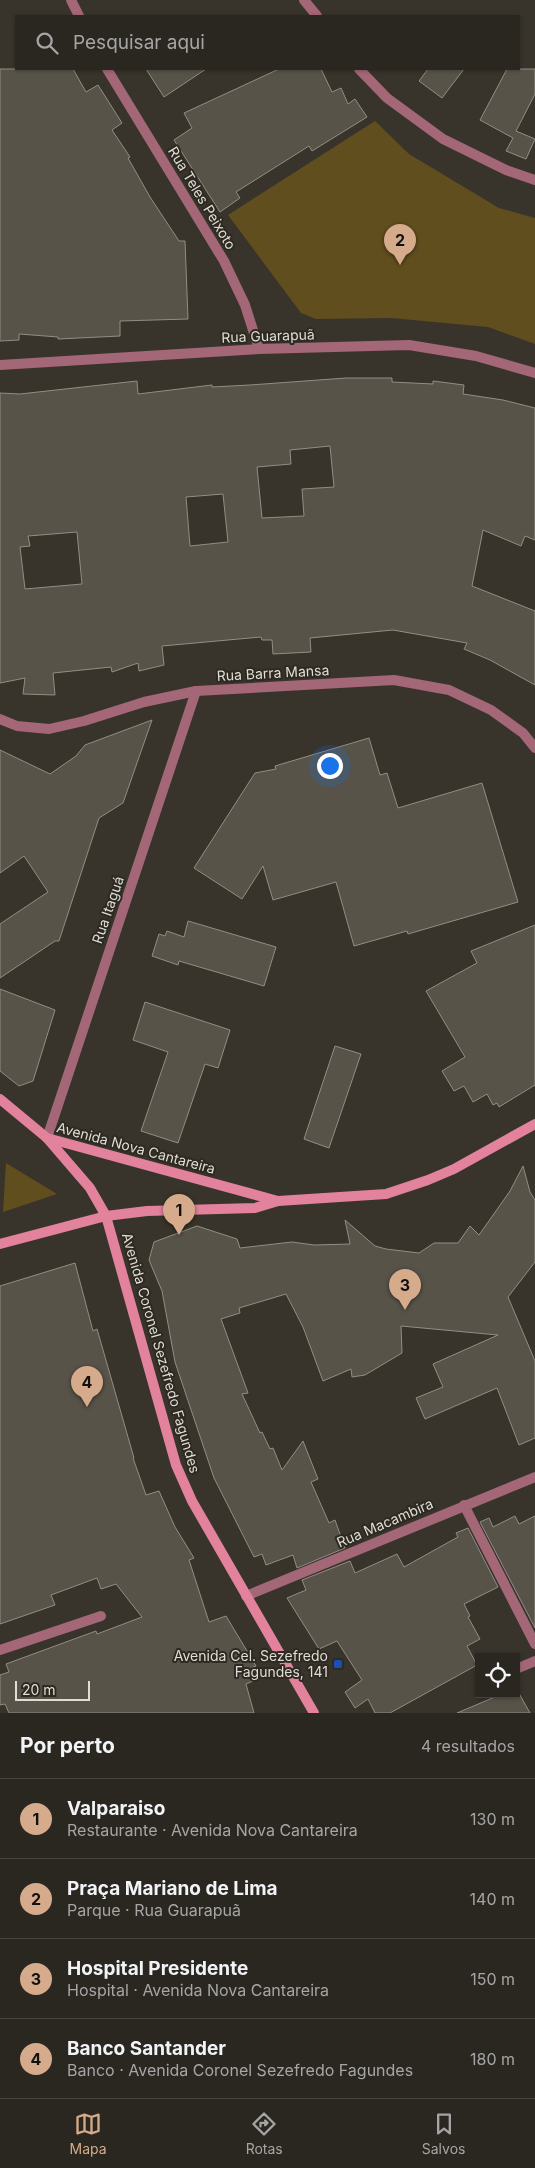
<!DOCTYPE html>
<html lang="pt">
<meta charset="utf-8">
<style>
:root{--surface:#2a2720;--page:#322f29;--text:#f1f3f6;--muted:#a5a5a5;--line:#46443e;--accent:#d6ab8b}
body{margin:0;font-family:Inter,sans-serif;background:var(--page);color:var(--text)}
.controls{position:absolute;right:15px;bottom:15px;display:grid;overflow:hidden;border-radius:0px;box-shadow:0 1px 4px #0004}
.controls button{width:45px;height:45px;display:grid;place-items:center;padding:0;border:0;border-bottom:1px solid var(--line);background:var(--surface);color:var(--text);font:25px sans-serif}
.scale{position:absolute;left:15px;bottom:12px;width:75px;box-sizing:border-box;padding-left:5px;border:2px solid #dfddd7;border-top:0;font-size:14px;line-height:18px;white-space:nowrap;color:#dfddd7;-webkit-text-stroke:4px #2e2a21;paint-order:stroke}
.you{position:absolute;left:329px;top:765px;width:18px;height:18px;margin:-12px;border:4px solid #fff;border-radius:50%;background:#1a73e8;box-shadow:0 0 0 8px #1a73e833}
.badge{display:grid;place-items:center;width:32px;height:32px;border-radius:50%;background:var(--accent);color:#111;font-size:16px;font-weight:700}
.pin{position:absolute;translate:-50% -41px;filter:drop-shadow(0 1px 2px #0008)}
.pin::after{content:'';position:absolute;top:26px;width:18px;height:15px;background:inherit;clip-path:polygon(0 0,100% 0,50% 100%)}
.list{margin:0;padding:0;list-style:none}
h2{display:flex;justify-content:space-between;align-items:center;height:65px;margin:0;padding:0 20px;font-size:21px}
h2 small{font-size:16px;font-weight:400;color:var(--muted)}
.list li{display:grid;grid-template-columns:32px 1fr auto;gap:15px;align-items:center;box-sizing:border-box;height:80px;padding:0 20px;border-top:1px solid var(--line)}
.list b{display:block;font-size:19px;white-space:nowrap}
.list p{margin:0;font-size:16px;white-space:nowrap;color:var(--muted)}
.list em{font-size:16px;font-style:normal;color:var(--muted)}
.icon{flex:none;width:28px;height:28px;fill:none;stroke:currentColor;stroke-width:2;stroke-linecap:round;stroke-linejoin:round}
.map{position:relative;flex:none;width:535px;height:1713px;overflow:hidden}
.search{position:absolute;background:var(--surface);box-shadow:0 1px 4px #0004;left:15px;right:15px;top:15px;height:55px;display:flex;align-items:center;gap:12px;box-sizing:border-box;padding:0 18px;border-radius:0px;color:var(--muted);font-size:19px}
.sheet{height:385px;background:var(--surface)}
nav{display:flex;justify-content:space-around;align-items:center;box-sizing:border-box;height:70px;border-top:1px solid var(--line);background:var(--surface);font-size:14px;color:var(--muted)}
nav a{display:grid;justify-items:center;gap:2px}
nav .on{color:var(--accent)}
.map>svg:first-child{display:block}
.green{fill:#614e1f}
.building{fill:#575349;stroke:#928e83;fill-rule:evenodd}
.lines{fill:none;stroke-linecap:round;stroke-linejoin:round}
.street{stroke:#a46777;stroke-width:10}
.secondary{stroke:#e2829d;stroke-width:10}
.transit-dot{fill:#1a4fb4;stroke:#2e2a21;stroke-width:2}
.labels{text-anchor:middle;stroke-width:4;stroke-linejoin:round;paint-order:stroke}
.street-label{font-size:14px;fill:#dfddd7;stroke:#2e2a21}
.poi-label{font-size:14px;fill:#dfddd7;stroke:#2e2a21;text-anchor:end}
</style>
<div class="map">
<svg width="535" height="1713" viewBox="0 0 535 1713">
<rect width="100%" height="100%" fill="#38342b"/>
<!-- green -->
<g class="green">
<path d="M375,121L409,154L499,208L535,218V344L488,327L391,318L316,319L301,313L228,215Z"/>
<path d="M6,1163L57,1194L3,1212Z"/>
</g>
<!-- building -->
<g class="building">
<path d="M0,69H73L86,92L98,85L122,123L112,130L130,157L128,158L150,197L179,241H185L188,319L120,321V336L58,339V337L19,334V340L0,341Z"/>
<path d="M146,69H206L164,97Z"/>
<path d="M279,69H321L332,92L341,88L348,104L355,99L367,117L312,151L309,146L236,192L240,198L220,212L174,140L192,128L184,113Z"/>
<path d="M428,69H464L442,98L419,81Z"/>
<path d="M507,69H535V94L516,131L535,139L526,159L506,151L513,138L480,120Z"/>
<path d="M346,378H392V382L433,384V381L464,385L463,394L503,400L535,408V540L525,536L521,546L483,530L472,586L535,611V685L490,660L464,649L467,643L393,630L310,638L311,652L273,654L272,640H262L261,637L162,646L164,665L139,671L138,663L112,672L111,667L53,673L55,695L23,694L25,678L0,683V393L20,394L137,381L138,394L212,385V387L250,385ZM330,446L334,487L302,489L304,516L262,518L257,467L291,464L290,450ZM223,494L228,542L190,546L186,497ZM77,532L82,584L25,589L20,547L30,546L28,536Z"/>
<path d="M152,720L123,803L99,818L59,941H55L0,978V924L48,892L24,856L0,873V750L50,774L76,756L85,745Z"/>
<path d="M369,738L380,775L387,773L398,808L482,783L518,902L408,934L407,931L354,946L336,882L273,900L263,866L242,899L194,868L255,773L276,769L275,766Z"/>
<path d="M188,921L276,947L264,986L179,961L178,965L152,956L159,934L165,936L167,931L184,937Z"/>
<path d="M535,925V1085L499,1107L497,1103L493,1105L487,1094L473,1102L464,1086L454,1091L442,1071L465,1057L426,991L477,963L471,951Z"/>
<path d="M0,989L55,1010L33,1081L19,1086L0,1071Z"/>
<path d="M145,1002L230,1030L218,1068L205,1064L178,1143L141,1131L168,1052L133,1040Z"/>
<path d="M335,1046L361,1054L329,1148L304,1139Z"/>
<path d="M523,1166L530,1192L535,1200V1262L508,1297L535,1361V1438L519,1445L497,1388L425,1419L416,1398L443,1387L433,1364L498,1335L401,1326L402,1353L365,1375L352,1377L351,1369L323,1381L303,1327L286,1294L239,1308L240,1313L221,1319L248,1393L242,1394L260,1433L262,1432L270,1449L273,1448L282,1470L303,1441L318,1479L311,1482L329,1523L335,1520L345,1548L297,1568L293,1555L266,1565L262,1554L254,1557L214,1478L175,1362L162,1291L149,1260L154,1242L197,1226L237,1239L240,1248L292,1242L314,1245L350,1244L345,1220L375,1246L386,1249L419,1253L434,1243H458L470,1226L479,1235L510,1191Z"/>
<path d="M75,1263L93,1331L97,1329L134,1458H133L146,1495L159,1491L175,1527L194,1558L189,1560L209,1622L226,1616L256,1666L253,1667L258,1679L246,1684L254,1713H9L5,1704L0,1705V1675L9,1672L6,1664L96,1631L97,1634L142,1617L116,1584L101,1589L97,1578L51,1595L55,1605L0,1624V1286Z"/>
<path d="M515,1516L519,1524L535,1516V1628L480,1522L489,1518L493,1527Z"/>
<path d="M468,1528L498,1587L464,1604L470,1616L468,1617L480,1639L467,1646L477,1665L390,1713H375L368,1699L355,1708L345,1692L362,1680L337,1641L319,1649L287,1598L306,1590L302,1580L350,1561L355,1573L397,1554L404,1567L458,1537L456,1533Z"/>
<path d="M516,1688L530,1713H457L502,1694H516Z"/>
</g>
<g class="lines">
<!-- street -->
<g class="street">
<path d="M71,0L79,16"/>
<path d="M304,0L317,16"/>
<path d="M107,69L224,261L245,305L259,349"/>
<path d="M359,69L387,98L443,139L506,170L535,180"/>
<path d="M0,365L259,349L409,345L476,356L535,373"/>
<path d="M0,719L17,726L49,729L84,721L144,702L196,691L394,680L449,690L491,710L523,733L535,748"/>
<path d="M47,1138L196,691"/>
<path d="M464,1505L535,1644"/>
<path d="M246,1596L535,1477"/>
<path d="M0,1650L101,1616"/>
<path d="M516,1669L535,1661"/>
</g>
<!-- secondary -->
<g class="secondary">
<path d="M0,1099L47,1138L278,1201"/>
<path d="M47,1138L90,1188L106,1216L176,1465L192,1501L314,1713"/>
<path d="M0,1244L106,1216L147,1211L255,1208L278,1201L386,1194L428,1180L454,1169L535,1124"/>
</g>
</g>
<!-- markers -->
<rect class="transit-dot" x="333" y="1659" width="10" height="10" rx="2.5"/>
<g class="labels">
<!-- street labels -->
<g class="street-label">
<text transform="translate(202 198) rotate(59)" y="5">Rua Teles Peixoto</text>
<text transform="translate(268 336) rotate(-2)" y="5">Rua Guarapuã</text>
<text transform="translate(273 673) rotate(-3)" y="5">Rua Barra Mansa</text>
<text transform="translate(108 910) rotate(-71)" y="5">Rua Itaguá</text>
<text transform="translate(136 1148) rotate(15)" y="5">Avenida Nova Cantareira</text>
<text transform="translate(161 1353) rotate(74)" y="5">Avenida Coronel Sezefredo Fagundes</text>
<text transform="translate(385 1523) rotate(-23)" y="5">Rua Macambira</text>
</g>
<!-- poi labels -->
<g class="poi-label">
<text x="328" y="1661">Avenida Cel. Sezefredo<tspan x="328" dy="16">Fagundes, 141</tspan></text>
</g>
</g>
</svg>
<div class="controls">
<button><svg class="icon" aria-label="locate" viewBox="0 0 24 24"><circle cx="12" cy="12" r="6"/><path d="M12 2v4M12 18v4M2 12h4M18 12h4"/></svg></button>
</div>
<div class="scale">20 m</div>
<div class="you"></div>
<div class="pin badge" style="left:179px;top:1235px">1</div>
<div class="pin badge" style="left:400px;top:265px">2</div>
<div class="pin badge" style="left:405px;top:1310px">3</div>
<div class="pin badge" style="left:87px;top:1407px">4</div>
<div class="search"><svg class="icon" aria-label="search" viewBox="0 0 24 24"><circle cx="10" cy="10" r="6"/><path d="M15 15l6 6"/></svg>Pesquisar aqui</div>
</div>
<section class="sheet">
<h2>Por perto<small>4 resultados</small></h2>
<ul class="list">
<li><span class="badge">1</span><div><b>Valparaiso</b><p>Restaurante · Avenida Nova Cantareira</p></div><em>130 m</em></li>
<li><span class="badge">2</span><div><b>Praça Mariano de Lima</b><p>Parque · Rua Guarapuã</p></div><em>140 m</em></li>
<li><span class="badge">3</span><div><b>Hospital Presidente</b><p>Hospital · Avenida Nova Cantareira</p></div><em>150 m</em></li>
<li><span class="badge">4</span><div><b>Banco Santander</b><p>Banco · Avenida Coronel Sezefredo Fagundes</p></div><em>180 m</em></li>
</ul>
</section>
<nav>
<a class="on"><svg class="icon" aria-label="map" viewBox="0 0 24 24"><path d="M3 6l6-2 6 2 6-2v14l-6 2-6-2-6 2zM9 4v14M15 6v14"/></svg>Mapa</a>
<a><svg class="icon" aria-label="directions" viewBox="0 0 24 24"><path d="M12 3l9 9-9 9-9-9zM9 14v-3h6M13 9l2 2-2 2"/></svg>Rotas</a>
<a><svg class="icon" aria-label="saved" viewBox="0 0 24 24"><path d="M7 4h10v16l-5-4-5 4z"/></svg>Salvos</a>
</nav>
